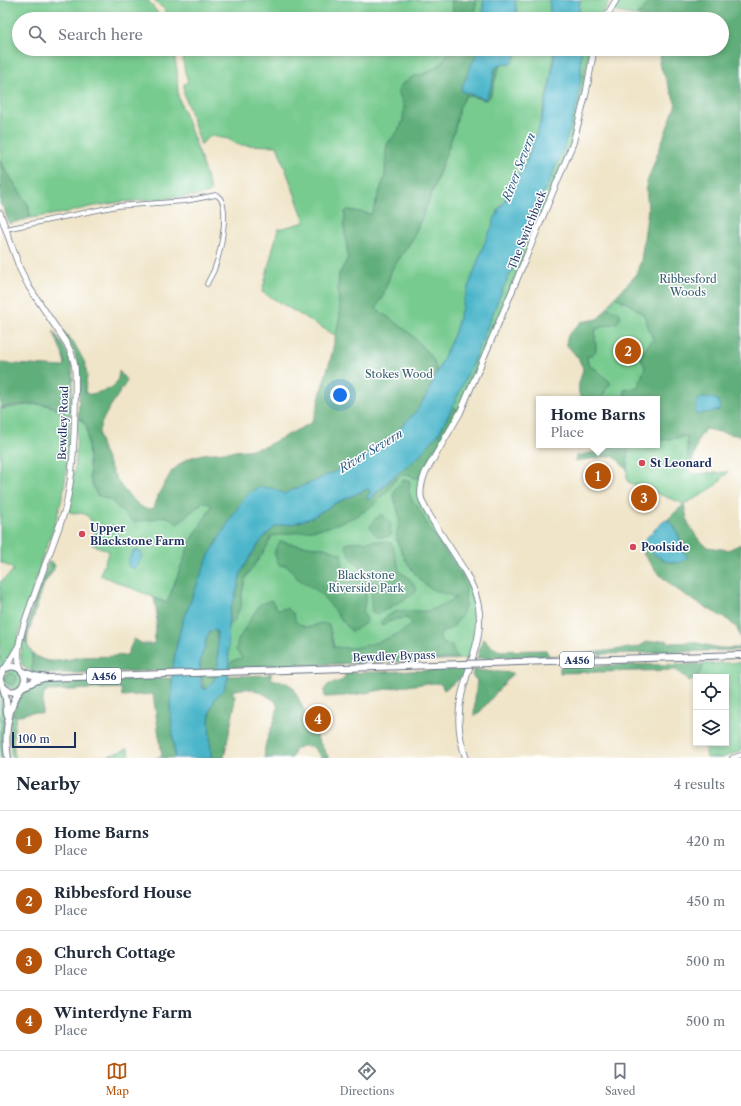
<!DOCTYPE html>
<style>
:root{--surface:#fff;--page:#f2f2f3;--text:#1f2937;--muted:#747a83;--line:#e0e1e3;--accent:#b45309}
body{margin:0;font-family:"Libre Caslon Text",serif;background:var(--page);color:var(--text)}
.controls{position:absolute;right:12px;bottom:12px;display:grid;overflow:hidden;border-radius:0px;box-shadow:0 2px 6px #0003}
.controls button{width:36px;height:36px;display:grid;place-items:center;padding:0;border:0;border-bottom:1px solid var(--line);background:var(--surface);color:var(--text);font:20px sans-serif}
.scale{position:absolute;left:12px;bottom:10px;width:64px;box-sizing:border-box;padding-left:4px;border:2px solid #1b2f5e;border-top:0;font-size:11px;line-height:14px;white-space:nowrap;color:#1b2f5e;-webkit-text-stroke:3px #fff;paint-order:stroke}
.you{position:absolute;left:340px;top:395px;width:14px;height:14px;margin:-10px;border:3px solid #fff;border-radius:50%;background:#1a73e8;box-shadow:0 0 0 6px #1a73e833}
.badge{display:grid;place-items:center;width:26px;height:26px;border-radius:50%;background:var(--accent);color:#fff;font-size:13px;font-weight:700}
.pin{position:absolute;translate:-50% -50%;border:2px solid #fff;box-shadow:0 1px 4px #0006}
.popup{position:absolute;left:536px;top:396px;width:124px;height:52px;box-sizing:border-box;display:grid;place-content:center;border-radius:0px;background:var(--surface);filter:drop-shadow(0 1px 3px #0005);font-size:13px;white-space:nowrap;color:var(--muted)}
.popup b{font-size:15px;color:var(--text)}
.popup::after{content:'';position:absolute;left:50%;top:100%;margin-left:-8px;border:8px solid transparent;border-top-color:var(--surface)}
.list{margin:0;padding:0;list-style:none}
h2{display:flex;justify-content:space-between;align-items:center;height:52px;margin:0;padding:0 16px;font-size:17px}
h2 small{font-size:13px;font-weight:400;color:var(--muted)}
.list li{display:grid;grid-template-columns:26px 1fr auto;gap:12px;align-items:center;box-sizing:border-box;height:60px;padding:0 16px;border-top:1px solid var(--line)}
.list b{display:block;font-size:15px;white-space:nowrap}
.list p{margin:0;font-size:13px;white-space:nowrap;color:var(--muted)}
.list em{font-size:13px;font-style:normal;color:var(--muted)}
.icon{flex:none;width:22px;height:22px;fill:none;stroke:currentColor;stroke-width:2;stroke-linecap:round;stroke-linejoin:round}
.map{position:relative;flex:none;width:741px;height:758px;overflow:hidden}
.search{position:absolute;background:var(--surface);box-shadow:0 2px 6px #0003;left:12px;right:12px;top:12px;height:44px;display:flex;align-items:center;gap:10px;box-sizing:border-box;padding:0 14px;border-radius:22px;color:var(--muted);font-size:15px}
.sheet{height:292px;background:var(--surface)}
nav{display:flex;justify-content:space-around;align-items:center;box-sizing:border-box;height:56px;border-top:1px solid var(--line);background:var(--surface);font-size:11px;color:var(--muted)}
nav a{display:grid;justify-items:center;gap:2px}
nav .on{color:var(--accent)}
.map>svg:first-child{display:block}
.green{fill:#77cb8f;stroke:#497d76}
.forest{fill:#61af7a;stroke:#3e6f6c}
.water{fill:#4cb6ca;stroke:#347294;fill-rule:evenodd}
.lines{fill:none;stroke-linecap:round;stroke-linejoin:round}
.minor-casing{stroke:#666f83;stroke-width:5.5}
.secondary-casing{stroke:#666f83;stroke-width:7}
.trunk-casing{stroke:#666f83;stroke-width:8}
.minor{stroke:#fff;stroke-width:4}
.secondary{stroke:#fff;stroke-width:5.5}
.trunk{stroke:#fff;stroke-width:6}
.trunk-bridge-casing{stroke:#666f83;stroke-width:8;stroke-linecap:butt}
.trunk-bridge{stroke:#fff;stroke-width:6}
.poi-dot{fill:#d1495b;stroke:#fff;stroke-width:1.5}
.labels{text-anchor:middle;stroke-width:3;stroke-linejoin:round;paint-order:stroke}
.shield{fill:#fff;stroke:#5f6d8e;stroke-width:1}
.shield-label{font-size:10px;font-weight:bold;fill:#1b2f5e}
.street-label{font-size:11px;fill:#1b2f5e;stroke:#fff}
.park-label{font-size:11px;fill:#375e6d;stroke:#fff}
.poi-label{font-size:11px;font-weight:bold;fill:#1b2f5e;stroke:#fff;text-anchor:start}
.water-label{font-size:12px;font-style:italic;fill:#2c5e84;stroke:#fff}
</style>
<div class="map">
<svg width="741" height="758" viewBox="0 0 741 758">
<rect width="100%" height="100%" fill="#fff"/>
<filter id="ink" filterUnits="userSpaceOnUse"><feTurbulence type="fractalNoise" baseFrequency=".025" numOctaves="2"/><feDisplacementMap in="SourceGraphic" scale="8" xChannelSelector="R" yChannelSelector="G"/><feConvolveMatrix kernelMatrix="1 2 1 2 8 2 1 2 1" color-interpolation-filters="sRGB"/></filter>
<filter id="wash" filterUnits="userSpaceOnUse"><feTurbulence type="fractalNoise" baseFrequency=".012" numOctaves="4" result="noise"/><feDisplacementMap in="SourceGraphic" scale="16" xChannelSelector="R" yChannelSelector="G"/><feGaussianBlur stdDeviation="0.9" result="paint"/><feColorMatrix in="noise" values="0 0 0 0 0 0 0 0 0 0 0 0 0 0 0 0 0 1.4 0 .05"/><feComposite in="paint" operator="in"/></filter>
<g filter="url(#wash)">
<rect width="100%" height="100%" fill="#f0e5c9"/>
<!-- green -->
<g class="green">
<path d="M0,0H148L162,19H19V49H173L177,70L178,96L198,150L211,191L209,193L197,196L121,202L90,207L64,213L30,218L29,206L0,161Z"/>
<path d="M154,0H451L455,19H169L165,10Z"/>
<path d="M476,0H484L483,5L484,19H475Z"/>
<path d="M515,0H549L551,19H518Z"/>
<path d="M580,0H610L600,19H580L579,10Z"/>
<path d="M620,0H651C647,6 641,10 637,16L613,11Z"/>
<path d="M181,49H451L440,65L424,74L419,75L399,92L404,106L403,121L398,131L388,143L386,150L385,176L373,211L371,214L348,210L345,212L348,258L339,274L338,291L340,316L336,336L262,292L278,229L305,222L277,146L239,145L228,139L211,136L205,140L201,145L184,94V84L188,82L185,72Z"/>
<path d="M517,49H554V55L550,81L540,123L523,168L501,206L498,210V213L493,221V225L489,233L483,247L465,297L455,332L437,373L433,359L376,308L383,296L392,269L412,240L428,203L454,132L460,106L466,95L486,100L490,97L500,64H511L516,55Z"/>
<path d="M581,49H589L578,117L571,142L461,408L420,478L425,511L470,586L477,610V634L471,659L228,668V624L230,610L258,544L439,433L453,406L476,355L503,288L518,259L537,202L548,184L564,147L577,103L581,75Z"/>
<path d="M615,297L631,305L644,315L653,339L640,356L645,367L638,388L624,390L626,399H602L603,395L597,370L588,365L587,356L592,355L596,351L595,334L596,329L605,326L612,309L607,308Z"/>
<path d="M35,404C53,405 55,409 70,417C68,444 68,477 61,502C56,522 49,542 41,560L40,567L16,644L8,659L0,671V582L13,571L12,568L0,562V409Z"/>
<path d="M78,419L82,420L87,427L90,479L97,495L112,501L123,513L150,520L165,516L172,519L177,524L204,501L212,506L190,543L167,603L100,575L109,551L91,544L95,529C92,521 88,513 78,513C74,513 72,513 68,511L75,466Z"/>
<path d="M687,436L688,469L692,474L728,472L715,486L700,496L684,504L628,482C626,477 627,469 628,463L617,446L611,447L608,445H657V441Z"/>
<path d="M51,562L53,563L44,580L33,611L26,636V643L32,653V672C28,670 24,668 22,664C15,648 41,582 48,563Z"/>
<path d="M741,662V751L722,758H707L704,743H726V677H697L701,672L704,664Z"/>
<circle cx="13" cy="679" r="10"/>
<path d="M0,687C6,700 4,715 4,729C3,739 5,748 6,758H0Z"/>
<path d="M12,714L17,716C12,729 13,744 15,758H12C9,743 10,729 12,714Z"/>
<path d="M128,749L130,758H101Z"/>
</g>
<!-- forest -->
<g class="forest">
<path d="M451,0H476L475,19H455Z"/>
<path d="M651,0H741V433L740,436L705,429L698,440L692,464L688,467L687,436L657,441V399H626L624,390L638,388L645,367L640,356L653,339L644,315L631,305L615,297L635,276L641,261L648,209L646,185L676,104L662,70L659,63L662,49H722V19H648L637,16C641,10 647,6 651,0Z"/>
<path d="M451,49H479L467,77L463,84L462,90L492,84L495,68L500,64L490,97L486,100L466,95L460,106L454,132L428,203L412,240L392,269L383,296L376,308L411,334L433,359L437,373L428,393L418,409L398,431L381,446L370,455L313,482L292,490L284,495H248L235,513L208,557L182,623L176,648L173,670L45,674H39L32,672V653C37,657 42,660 49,661C60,662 72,658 83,657C98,656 112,657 127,655L134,639L143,644H154L157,615L154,598L167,603L190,543L212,506L204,501L177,524L172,519L165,516L150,520L134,522L123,513L112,501L97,495L90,479L87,427L82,420L78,419C79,400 81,373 75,355C71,345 63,335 57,325L73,341L85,363L87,376L85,391L87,394C91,395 95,393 99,392C113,389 118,385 119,371L127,381C120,393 100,419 99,432C99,445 115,480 124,490C128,495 137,504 142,507C146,510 149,509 154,508L159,493L172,471L185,460L192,457L203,454L246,450L264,447L311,423L316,412L323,384L330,361L340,316L338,291L339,274L348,258L347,248L344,227L345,212L348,210L371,214L373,211L385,176L386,150L388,143L398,131L403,121L404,106L398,92L401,85L414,76L424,74L440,65Z"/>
<path d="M0,161L29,206L30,218L9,224L4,209L0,204Z"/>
<path d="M607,308L618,311L621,316L617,323L605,326L596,329L595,334L596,351L592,355L587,356L588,365L597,370L611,383L606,389L602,399H581C575,386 581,381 583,368L578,358L566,344L568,335L581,322L598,319Z"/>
<path d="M53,330C58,338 63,346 68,354C76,370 72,400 70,417C65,414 59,410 54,407C40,400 15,406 0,408V363L62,367L65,364L62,353Z"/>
<path d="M453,406L459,411L428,462L420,478H414L410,475L403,474L395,480L388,490L375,504L359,515L347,520L325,528L272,536L265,550L246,577L241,598L242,603L234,622L228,624L230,610L236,594L241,573L258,544L264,537L275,527L280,525L292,524L311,518L336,503L367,489L369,490L371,499L439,433Z"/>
<path d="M602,445H608L611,447L628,446L627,470C622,465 618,459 613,456L574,461L577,456L600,451L602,449Z"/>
<path d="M403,480H409L410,483L409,491L411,499L417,505L429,528L461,576L466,588L465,606L463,613L453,627L440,634V640L446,645H452L454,653L458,659L228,668C229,660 236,660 242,658L236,650L238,640L259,605L271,600L278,610L286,608L293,613L296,622L305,627H311L321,623L329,625L334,647C339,647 344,648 350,648C364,648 404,635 412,623L407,618L396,619L382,625L380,623L381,621C386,617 392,613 398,611C408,609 419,613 430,610C439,607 448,602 456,598C449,593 438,593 430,588C416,579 402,557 397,540C395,533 401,524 399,516C396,499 387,494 403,480Z"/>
<path d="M684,504L688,523L696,536L707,547L728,550L741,544V640L737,628L728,620L696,602L672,586L657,572L644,555L643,547L665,561L676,563L686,555C678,549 680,547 679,538C678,531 673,524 667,520Z"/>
<path d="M382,514L390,522L391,535C381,541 375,536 370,527L374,520Z"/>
<path d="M281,541L291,544L325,548L341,554C344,576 345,575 366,581V596L363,613L367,619V622L355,630L351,631L340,618L327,601L315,589L298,579L288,566L279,565C274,554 272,551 281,541Z"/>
<path d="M377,541L390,542L393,547L400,572L408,577L417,589L414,594L378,614L372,612L371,605L372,582L362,568L352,559L345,545L350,542Z"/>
<path d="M53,563L55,566L53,571L44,584L28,635L27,645C20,633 45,577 53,563Z"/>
<path d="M214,630L217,632L218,664L213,683L207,689H203L200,665L202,654L205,647L206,639L210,631Z"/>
<path d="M483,638L492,647L500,651L546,650L549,656L572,655L638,647L647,642L666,640L670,643L694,642L709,646L720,648H738L741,644V650L477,658Z"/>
<path d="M704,664C701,673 698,677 689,681L676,670L560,673V667L619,665Z"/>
<path d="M466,669L465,675L444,690L441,684C432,682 423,684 414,685C384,688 355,697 325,697C323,681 332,685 343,680L346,673Z"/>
<path d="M473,670L513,673L479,713L474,716L475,699L477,680L472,676Z"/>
<path d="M269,673H271V679L285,682L293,687L318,740L329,758H322L312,746H302L294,750L292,758H265C262,742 274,727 277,711C278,708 277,705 276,702C263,692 249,685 233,691L232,692L235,695L234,709L224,758H211L209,720L211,708L216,697L224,689L228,676L269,675Z"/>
<circle cx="11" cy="679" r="6"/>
<path d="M172,678V690L170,704L175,758H156L162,756L153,694L122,696L121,688L45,691L43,698L42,714L32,712L17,716L12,714C18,699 24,686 41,682Z"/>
</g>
<!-- water -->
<g class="water">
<path d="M484,0H515L518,19H484L483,5Z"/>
<path d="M549,0H580L579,10L580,19H551Z"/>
<path d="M479,49H517L516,55L511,64H500L495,68L492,84L487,97L486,99L461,91L463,84L467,77L471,66Z"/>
<path d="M554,49H581V75L578,101L564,147L548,184L537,202L518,259L503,288L476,355L453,406L439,433L426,448L417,458L391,479L370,499H368L366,498L370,493L369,490L367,489L336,503L311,518L292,524L280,525L275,527L264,537L251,555L241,573L236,594L230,610L228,624L229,664L228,679L224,689L216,697L211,708L209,720L211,758H175L170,704L172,690V673L176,648L182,623L208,557C218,542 242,493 257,488C267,486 277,489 284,494L292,490L313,482L370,455L398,431L418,409L428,393L455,332L465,297L483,247L489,233L493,225V221L498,213V210L502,206C509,193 516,181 523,168C535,143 543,116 549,89C551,76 555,62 554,49ZM214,630L217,632C217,651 223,675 207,689H203L201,685L200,665L202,654L205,647L206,639L210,631Z"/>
<path d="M703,398L717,399L719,403L720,410L700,414H695L697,400Z"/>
<path d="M667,520L674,526L679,537L680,549L688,557L680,563L665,561L642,546C643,538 658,527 664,521Z"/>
<path d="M136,550L142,553C141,559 140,563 136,568H132L128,566C128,558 130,554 136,550Z"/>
</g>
</g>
<g filter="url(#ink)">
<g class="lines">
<!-- minor casing -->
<g class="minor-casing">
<g id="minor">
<path d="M6,229L117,206L186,201L216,195C233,202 219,257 214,270C212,275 209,279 207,284"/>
<path d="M732,758L741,755"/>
</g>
</g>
<!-- secondary casing -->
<g class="secondary-casing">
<g id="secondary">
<path d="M605,19L616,0"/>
<path d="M0,213L20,269L29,287L67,344C71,352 74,359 75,368C76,381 75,395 75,408C74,442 73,477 65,510C55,539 44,567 34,596C28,612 21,629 19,646C18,654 18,662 21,670"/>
<path d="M5,669L18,647"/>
<path d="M466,758C459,739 457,718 461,698C467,666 485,638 478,604C473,577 447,545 433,521C429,514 423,506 421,497C420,488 422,481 425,473L460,413L510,296L573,143L586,93L594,49"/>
</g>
</g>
<!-- trunk casing -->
<g class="trunk-casing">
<g id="trunk">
<path d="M488,663L741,655"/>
<path d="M22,671L34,676L47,678L463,664"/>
<path d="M0,678C4,657 32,668 23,685C22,688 19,690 16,691C8,693 2,688 0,680"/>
<path d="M22,687L33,682L44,678"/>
<path d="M3,688L6,698L7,714"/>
<path d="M8,758C4,733 7,710 21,688"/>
</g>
</g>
<!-- minor -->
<use href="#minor" class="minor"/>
<!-- secondary -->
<use href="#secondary" class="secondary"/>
<!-- trunk -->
<use href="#trunk" class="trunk"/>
<!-- trunk-bridge casing -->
<g class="trunk-bridge-casing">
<path id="trunk-bridge" d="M463,664L488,663"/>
</g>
<!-- trunk-bridge -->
<use href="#trunk-bridge" class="trunk-bridge"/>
</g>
</g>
<!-- markers -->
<g class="poi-dot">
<circle cx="642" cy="463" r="4"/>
<circle cx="82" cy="534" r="4"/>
<circle cx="633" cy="547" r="4"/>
</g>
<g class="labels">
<!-- shield labels -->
<g class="shield">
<rect x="560" y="652" width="34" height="16" rx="3"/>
<rect x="87" y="668" width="34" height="16" rx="3"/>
</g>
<g class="shield-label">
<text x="577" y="664">A456</text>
<text x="104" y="680">A456</text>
</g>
<!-- street labels -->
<g class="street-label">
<text transform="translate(527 230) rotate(-68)" y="4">The Switchback</text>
<text transform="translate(63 423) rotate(-88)" y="4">Bewdley Road</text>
<text transform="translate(394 656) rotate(-2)" y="4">Bewdley Bypass</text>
</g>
<!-- park labels -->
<g class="park-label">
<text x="688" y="283">Ribbesford<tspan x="688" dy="13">Woods</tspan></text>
<text x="399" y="378">Stokes Wood</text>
<text x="366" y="579">Blackstone<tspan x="366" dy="13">Riverside Park</tspan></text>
</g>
<!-- poi labels -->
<g class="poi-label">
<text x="650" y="467">St Leonard</text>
<text x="90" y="532">Upper<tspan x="90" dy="13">Blackstone Farm</tspan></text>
<text x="641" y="551">Poolside</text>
</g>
<!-- water labels -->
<g class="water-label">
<text transform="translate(519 167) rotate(-69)" y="4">River Severn</text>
<text transform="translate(371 451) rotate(-31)" y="4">River Severn</text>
</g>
</g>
</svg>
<div class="controls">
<button><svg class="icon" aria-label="locate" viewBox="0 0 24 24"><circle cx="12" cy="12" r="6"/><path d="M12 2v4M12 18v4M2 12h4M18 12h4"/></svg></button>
<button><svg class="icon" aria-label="layers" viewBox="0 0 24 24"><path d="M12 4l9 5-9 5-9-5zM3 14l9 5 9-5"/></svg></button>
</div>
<div class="scale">100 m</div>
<div class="you"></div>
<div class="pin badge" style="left:598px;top:476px">1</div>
<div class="popup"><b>Home Barns</b>Place</div>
<div class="pin badge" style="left:628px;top:351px">2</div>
<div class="pin badge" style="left:644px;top:498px">3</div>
<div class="pin badge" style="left:318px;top:719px">4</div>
<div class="search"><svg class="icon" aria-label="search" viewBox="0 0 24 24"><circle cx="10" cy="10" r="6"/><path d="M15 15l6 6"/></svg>Search here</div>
</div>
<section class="sheet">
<h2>Nearby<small>4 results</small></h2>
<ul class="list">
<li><span class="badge">1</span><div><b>Home Barns</b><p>Place</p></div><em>420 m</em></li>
<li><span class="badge">2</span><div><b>Ribbesford House</b><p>Place</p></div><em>450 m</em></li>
<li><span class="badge">3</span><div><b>Church Cottage</b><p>Place</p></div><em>500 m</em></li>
<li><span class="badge">4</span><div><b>Winterdyne Farm</b><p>Place</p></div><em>500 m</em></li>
</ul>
</section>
<nav>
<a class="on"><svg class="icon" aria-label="map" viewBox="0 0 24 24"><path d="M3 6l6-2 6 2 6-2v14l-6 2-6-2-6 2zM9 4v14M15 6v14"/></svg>Map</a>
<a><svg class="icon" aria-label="directions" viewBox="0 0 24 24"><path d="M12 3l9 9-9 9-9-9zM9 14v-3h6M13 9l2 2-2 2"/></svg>Directions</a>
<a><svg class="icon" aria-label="saved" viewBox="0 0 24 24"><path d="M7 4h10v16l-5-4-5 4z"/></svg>Saved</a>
</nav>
